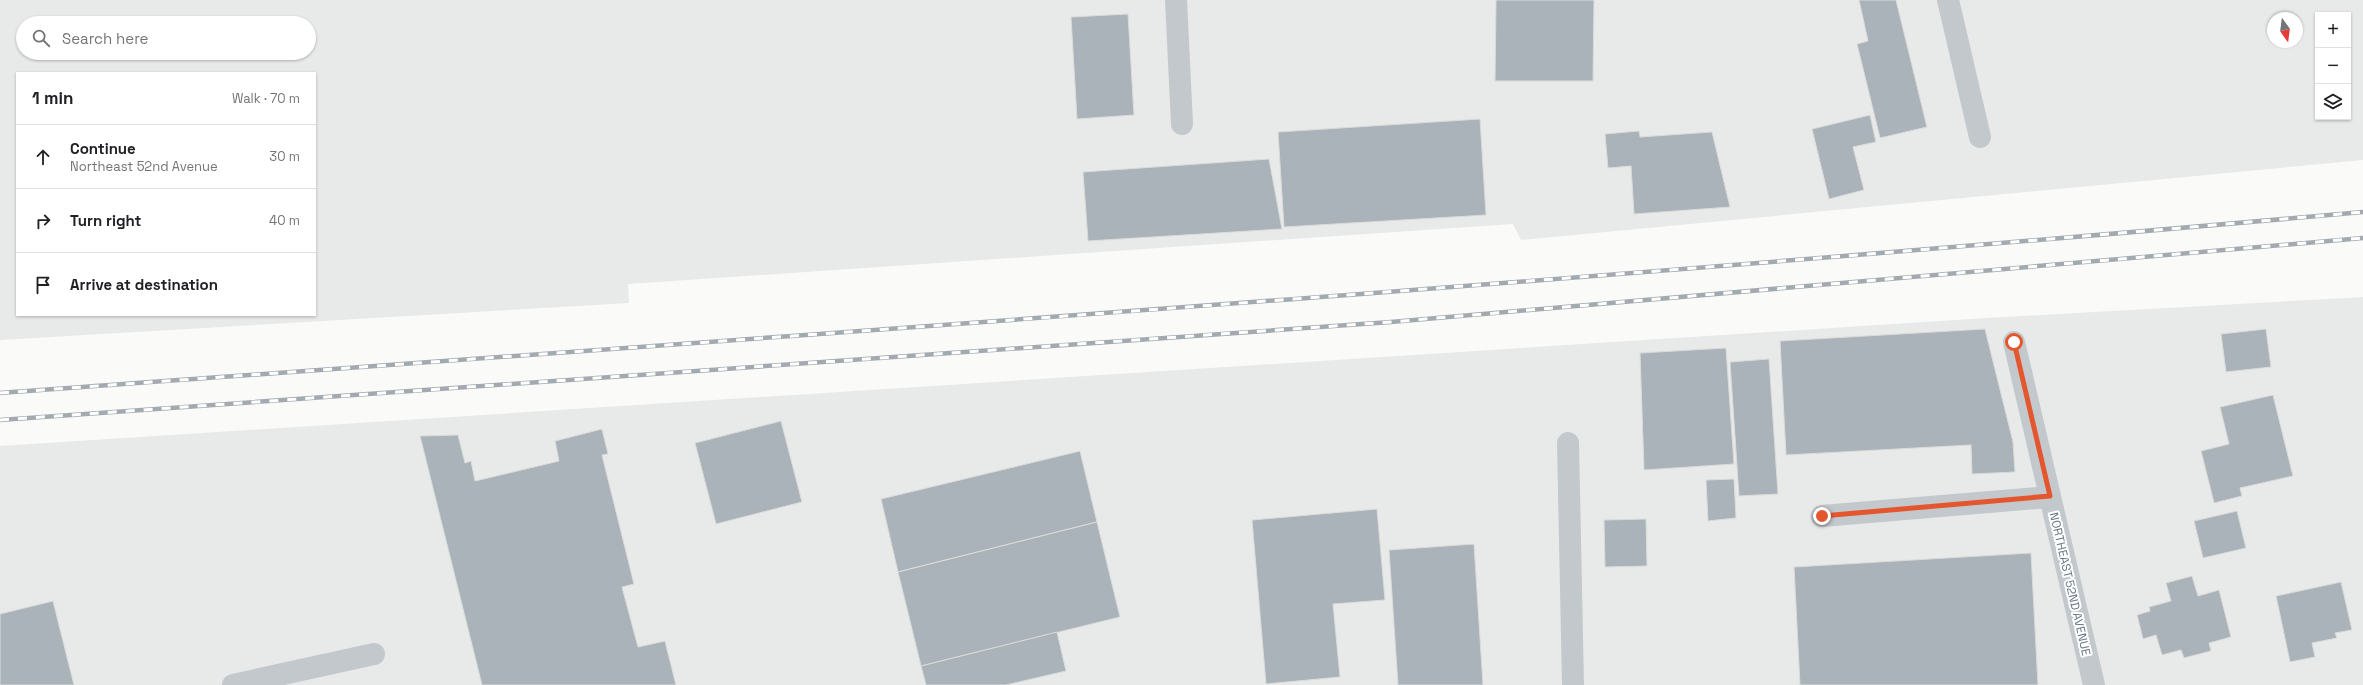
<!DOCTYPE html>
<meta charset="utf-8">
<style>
:root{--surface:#fff;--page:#f6f6f6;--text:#202124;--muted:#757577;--line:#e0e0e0}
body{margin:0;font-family:"Space Grotesk",sans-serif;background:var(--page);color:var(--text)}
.controls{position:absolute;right:12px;top:12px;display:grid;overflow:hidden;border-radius:0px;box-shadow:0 1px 3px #0004}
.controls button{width:36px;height:36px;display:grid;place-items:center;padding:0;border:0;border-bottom:1px solid var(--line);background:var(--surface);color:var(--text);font:20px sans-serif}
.compass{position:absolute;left:2267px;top:12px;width:36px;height:36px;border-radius:50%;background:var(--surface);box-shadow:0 1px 3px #0004;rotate:166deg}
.stop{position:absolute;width:12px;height:12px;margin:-9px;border:3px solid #e4572e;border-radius:50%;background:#fff}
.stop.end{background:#e4572e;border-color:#fff;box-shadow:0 1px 4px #0008}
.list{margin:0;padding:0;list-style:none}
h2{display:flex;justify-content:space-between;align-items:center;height:52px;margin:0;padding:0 16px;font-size:17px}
h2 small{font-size:13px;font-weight:400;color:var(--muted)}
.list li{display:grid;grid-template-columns:26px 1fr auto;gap:12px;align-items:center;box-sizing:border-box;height:64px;padding:0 16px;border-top:1px solid var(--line)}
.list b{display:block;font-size:15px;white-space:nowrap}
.list p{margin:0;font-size:13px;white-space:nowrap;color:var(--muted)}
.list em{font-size:13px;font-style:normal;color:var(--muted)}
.icon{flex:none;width:22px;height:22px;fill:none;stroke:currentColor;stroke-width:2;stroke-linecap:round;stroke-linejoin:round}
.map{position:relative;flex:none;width:2363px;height:685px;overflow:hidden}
.search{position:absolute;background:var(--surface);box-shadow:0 1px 3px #0004;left:16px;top:16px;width:300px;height:44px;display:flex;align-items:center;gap:10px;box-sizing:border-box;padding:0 14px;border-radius:22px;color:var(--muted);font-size:15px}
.panel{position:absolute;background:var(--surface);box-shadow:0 1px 3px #0004;left:16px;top:72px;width:300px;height:244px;border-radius:0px}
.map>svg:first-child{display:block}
.built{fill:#e8e9e9;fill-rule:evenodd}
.building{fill:#aab3b9;stroke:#dcdcda}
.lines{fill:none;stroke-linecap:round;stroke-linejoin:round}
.service{stroke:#c3c8cc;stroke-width:22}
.minor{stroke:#c3c8cc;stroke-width:22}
.rail-casing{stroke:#a2aab0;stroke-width:4.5}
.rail{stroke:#fff;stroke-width:3;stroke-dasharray:9;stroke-linecap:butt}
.route{stroke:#e4572e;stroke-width:5}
.labels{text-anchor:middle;stroke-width:4;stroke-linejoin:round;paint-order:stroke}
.street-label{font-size:12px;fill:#657683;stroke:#fff}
</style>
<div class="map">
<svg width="2363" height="685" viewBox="0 0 2363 685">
<rect width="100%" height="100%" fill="#fafaf8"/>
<!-- built -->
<g class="built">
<path d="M0,0H2363V160L1521,240L1513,224L628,284L629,303L0,340ZM2318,15H2348V117H2318ZM2273,18H2297V42H2273ZM23,23H309V53H23ZM17,73H315V315H17Z"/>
<path d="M2363,297V685H0V446L1986,318Z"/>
</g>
<!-- building -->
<g class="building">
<path d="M1496,0H1594L1593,81H1495Z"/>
<path d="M1859,0H1896L1927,127L1880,138L1857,44L1868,41Z"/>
<path d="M1128,14L1134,115L1077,119L1071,17Z"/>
<path d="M1870,115L1876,142L1853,147L1864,190L1829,199L1812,129Z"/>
<path d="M1480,119L1486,215L1284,227L1278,132Z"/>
<path d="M1639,131L1640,137L1712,132L1730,207L1634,214L1631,166L1608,168L1605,134Z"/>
<path d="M1269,159L1282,229L1088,241L1083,172Z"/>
<path d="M1985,329L2013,442L2015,472L1972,474L1971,445L1786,455L1780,341Z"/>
<path d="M2266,329L2271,367L2226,372L2221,334Z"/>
<path d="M1726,348L1734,464L1644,470L1640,353Z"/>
<path d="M1769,359L1778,494L1739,496L1730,362Z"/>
<path d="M2273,395L2293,476L2240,488L2242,496L2214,503L2201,451L2229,444L2220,407Z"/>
<path d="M781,421L802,502L716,524L695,443Z"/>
<path d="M602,429L608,454L602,455L634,584L622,587L638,647L665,641L676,685H482L420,436L458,435L465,463L471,461L475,481L559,461L555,441Z"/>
<path d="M1080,451L1097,522L898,572L881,499Z"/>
<path d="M1734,479L1736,518L1708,521L1706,480Z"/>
<path d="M1377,509L1385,600L1333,604L1340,677L1266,684L1252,520Z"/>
<path d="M2237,511L2246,548L2203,558L2194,521Z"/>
<path d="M1646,519L1647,566L1605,567L1604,520Z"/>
<path d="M1097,522L1120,617L921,666L898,572Z"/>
<path d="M1474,544L1483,685H1398L1389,550Z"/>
<path d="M2031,553L2038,685H1800L1794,567Z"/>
<path d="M2192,576L2198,596L2219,590L2231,637L2209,643L2211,651L2184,658L2181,650L2162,655L2156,635L2143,639L2137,615L2150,611L2149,607L2171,601L2166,583Z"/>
<path d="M2341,582L2352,630L2335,633L2337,638L2312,643L2315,657L2290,662L2276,596Z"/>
<path d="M53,601L74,685H0V614Z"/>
<path d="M1057,632L1066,671L1006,685H926L921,666Z"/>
</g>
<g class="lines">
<!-- service -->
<g class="service">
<path d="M1176,0L1182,124"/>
<path d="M1948,0L1980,137"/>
<path d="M1568,443L1573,685"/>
<path d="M1822,516L2050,497"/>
<path d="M233,685L374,654"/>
</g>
<!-- minor -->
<path class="minor" d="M2014,342L2094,685"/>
<!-- rail casing -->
<g class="rail-casing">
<g id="rail">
<path d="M0,393C788,336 1576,282 2363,212"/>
<path d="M0,420L1391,322L2363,238"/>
</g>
</g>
<!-- rail -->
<use href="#rail" class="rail"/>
</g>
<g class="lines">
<!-- route -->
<path class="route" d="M1822,516L2050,496L2014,342"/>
</g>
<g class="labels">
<!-- street labels -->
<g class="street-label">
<text transform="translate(2070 584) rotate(77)" y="4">NORTHEAST 52ND AVENUE</text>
</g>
</g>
</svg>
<div class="controls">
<button>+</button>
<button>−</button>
<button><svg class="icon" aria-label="layers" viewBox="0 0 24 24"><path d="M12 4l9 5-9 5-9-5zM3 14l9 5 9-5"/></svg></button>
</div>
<svg class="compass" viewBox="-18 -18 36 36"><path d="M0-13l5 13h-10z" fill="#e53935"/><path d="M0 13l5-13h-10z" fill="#757577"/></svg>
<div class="stop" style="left:2014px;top:342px"></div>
<div class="stop end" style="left:1822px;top:516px"></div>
<div class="search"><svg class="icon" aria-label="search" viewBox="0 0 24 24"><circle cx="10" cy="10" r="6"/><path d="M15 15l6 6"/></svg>Search here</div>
<section class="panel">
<h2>1 min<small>Walk · 70 m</small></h2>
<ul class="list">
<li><svg class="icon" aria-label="ahead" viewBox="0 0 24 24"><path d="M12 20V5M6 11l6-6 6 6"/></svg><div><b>Continue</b><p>Northeast 52nd Avenue</p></div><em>30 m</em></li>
<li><svg class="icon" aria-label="right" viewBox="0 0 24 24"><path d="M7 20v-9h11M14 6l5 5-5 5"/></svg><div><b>Turn right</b></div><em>40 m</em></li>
<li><svg class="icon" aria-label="arrive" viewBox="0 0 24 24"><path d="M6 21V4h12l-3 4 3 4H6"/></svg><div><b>Arrive at destination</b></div></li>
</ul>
</section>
</div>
